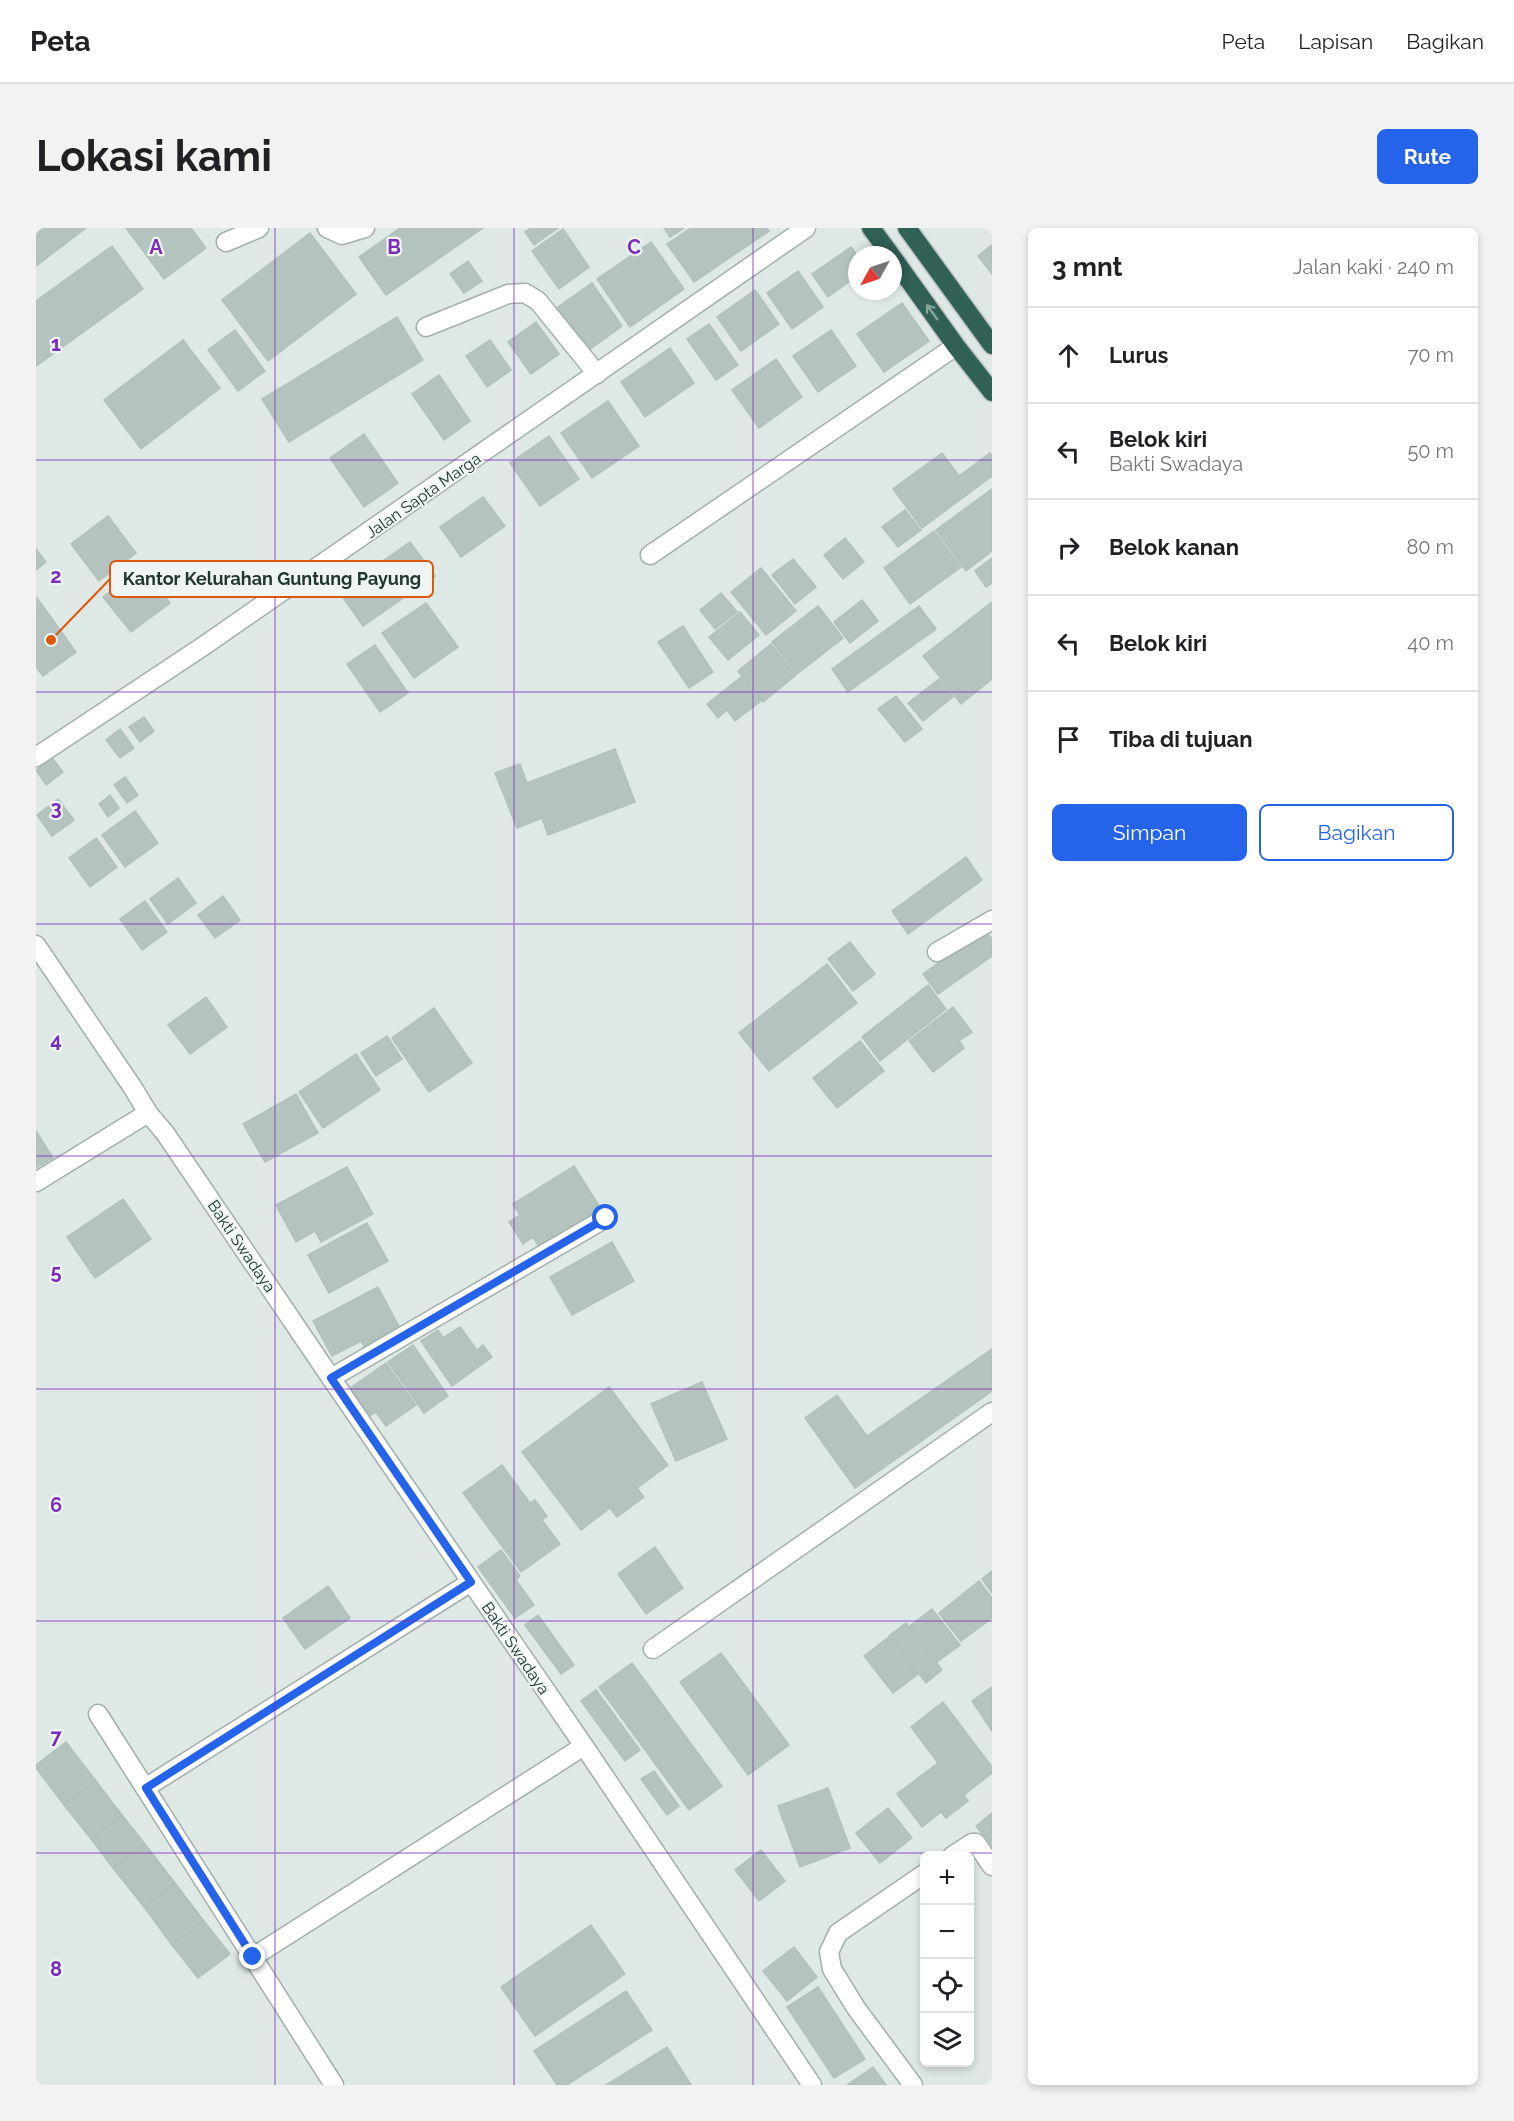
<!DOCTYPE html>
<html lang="id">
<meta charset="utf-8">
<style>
:root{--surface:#fff;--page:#f2f2f2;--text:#202124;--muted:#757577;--line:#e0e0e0;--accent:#2563eb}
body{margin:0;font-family:Raleway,sans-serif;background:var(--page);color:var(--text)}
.controls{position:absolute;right:18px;bottom:18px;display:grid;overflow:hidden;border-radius:9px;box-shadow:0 3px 9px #0003}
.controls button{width:54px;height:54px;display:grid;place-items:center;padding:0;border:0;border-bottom:2px solid var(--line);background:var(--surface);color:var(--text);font:30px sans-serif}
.compass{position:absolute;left:812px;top:18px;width:54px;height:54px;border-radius:50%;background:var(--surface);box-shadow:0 3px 9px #0003;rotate:230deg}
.stop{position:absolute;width:18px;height:18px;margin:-14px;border:4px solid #2563eb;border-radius:50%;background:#fff}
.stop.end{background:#2563eb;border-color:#fff;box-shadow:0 2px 6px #0008}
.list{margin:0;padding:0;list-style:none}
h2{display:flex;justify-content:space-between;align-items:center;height:78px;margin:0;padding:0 24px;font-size:26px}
h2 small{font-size:20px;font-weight:400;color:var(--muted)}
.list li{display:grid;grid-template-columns:39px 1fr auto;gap:18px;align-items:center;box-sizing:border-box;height:96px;padding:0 24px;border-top:2px solid var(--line)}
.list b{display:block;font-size:22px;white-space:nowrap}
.list p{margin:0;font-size:20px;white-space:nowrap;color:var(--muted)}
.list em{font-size:20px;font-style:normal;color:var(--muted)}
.actions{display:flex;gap:12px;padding:18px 24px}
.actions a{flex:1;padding:14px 0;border:2px solid var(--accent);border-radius:9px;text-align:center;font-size:21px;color:var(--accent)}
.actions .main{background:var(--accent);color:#fff}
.icon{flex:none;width:33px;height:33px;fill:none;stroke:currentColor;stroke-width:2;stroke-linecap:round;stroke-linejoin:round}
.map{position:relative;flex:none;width:956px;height:1857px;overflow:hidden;border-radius:9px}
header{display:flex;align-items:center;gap:36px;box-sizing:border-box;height:84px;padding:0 30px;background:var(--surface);border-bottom:2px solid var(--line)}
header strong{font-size:28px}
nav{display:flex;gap:33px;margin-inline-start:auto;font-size:21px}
.intro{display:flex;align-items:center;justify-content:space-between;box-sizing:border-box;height:144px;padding:0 36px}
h1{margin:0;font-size:42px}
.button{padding:15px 27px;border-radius:9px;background:var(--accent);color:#fff;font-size:21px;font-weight:700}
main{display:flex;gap:36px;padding:0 36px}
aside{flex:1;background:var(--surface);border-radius:9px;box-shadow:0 3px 9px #0003}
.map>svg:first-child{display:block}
.building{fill:#b4c3bd;stroke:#b1c1bb;stroke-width:1.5}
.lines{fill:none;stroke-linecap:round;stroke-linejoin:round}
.minor-casing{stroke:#a2afab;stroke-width:21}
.highway-casing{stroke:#bcc3c1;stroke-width:21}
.minor{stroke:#fff;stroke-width:18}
.highway{stroke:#306056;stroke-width:18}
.oneway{stroke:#86a39c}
.route{stroke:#2563eb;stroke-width:8}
.grid{fill:none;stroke:#7b2cbf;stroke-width:1.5;stroke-opacity:0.55}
.labels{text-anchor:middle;stroke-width:4.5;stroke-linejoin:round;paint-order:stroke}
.street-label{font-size:16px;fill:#213631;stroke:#eef5f2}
.grid-label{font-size:20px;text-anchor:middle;font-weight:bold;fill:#7b2cbf;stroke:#eef5f2;stroke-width:4.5;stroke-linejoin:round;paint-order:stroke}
.leader{fill:none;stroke:#de570e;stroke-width:2}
.callout-dot{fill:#de570e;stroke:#eef5f2;stroke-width:2}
.callout{fill:#eef5f2;stroke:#de570e;stroke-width:2}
.callout-label{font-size:18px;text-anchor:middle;font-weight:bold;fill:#213631}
</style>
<header>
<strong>Peta</strong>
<nav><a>Peta</a><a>Lapisan</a><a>Bagikan</a></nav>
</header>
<div class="intro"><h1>Lokasi kami</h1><a class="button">Rute</a></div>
<main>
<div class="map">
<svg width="956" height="1857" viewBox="0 0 956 1857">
<rect width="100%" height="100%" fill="#dee8e4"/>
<!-- building -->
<g class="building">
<path d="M0,0H50L0,38Z"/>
<path d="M90,0H155L170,20L128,51Z"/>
<path d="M364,0H447L350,67L323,29Z"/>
<path d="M495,0H522L498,17L489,4Z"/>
<path d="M628,0H648L634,9Z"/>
<path d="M655,0H731L733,3L658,54L631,16Z"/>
<path d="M527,1L553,39L523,61L496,23Z"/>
<path d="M274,5L320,66L232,133L186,72Z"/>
<path d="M615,14L648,61L594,99L561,51Z"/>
<path d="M956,17V46L942,28Z"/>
<path d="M76,18L107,61L0,138V73Z"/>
<path d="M815,19L821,27V48L792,69L776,46Z"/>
<path d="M432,33L446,53L428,65L414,46Z"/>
<path d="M762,43L787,79L756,101L731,65Z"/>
<path d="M556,55L586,98L549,125L519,81Z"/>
<path d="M719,62L743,96L705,123L681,89Z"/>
<path d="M866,75L893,113L848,144L821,106Z"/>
<path d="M361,89L387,132L253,214L226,171Z"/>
<path d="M500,94L523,126L495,146L472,114Z"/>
<path d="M673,96L702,137L680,152L651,111Z"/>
<path d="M199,102L229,143L202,163L172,122Z"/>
<path d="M795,102L820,138L782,164L757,128Z"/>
<path d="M147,112L184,160L105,221L68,172Z"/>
<path d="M454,112L475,142L451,159L430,128Z"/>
<path d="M634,120L658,155L609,189L585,154Z"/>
<path d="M740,131L766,169L723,200L696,162Z"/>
<path d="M403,147L434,193L408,212L376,166Z"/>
<path d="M572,173L603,218L556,250L525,205Z"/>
<path d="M328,206L362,255L328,279L294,230Z"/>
<path d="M513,208L543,251L504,278L474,235Z"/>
<path d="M906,225L923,248L954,225L956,228V248L886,300L857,261Z"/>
<path d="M956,261V323L930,343L900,302Z"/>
<path d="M447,269L469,298L425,329L404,299Z"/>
<path d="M869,282L885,302L862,319L846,299Z"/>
<path d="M72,288L100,325L63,353L35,316Z"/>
<path d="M898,303L925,339L874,376L848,340Z"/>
<path d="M809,310L828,334L807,351L788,327Z"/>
<path d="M374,314L399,348L327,398L303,364Z"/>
<path d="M0,321L10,334L0,342Z"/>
<path d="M956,330V355L950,359L939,343Z"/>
<path d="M757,331L780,359L759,376L736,347Z"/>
<path d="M107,338L134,375L95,404L67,369Z"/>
<path d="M725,340L760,383L730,407L695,364Z"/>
<path d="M685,365L701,384L679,401L664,382Z"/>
<path d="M1,370L40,424L7,448L0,439Z"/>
<path d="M826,372L842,393L814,415L798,394Z"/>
<path d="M956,374V451L925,476L887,428Z"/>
<path d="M390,375L422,419L378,450L346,405Z"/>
<path d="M782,378L807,410L761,446L736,414Z"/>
<path d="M883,378L900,401L812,464L796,441Z"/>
<path d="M704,384L723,407L692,432L673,409Z"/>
<path d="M647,398L677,444L653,460L622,414Z"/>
<path d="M735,416L760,447L727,474L702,443Z"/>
<path d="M339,417L372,465L344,484L311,436Z"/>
<path d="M705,449L725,473L699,493L691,482L682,490L671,476Z"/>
<path d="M903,451L917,469L887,493L872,475Z"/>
<path d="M860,468L886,501L869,514L842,481Z"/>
<path d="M108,489L118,503L104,514L93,499Z"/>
<path d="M84,501L98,520L84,530L70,512Z"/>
<path d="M579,521L599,574L512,607L506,590L481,600L459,545L484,536L491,555Z"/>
<path d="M16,530L27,544L10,557L0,542Z"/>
<path d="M89,549L102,567L91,575L78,557Z"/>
<path d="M74,567L83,580L72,589L63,576Z"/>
<path d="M22,571L38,592L16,608L1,587Z"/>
<path d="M99,583L122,615L89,639L66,607Z"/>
<path d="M60,610L81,639L54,659L33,630Z"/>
<path d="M930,629L946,652L872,706L856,683Z"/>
<path d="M142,650L160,675L132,696L114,671Z"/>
<path d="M187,668L204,692L179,710L162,687Z"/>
<path d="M109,673L131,704L106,722L84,691Z"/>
<path d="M949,702L956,711V728L902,766L887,746Z"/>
<path d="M814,714L839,746L817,763L792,731Z"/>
<path d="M791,736L821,775L733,843L703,805Z"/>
<path d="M892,757L910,781L844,833L826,809Z"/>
<path d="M170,769L191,799L154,826L132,797Z"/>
<path d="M917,779L936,804L923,813L928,820L897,844L873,813Z"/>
<path d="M398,780L436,835L393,864L356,810Z"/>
<path d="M351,808L366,831L340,848L325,825Z"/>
<path d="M824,813L848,843L801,880L777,850Z"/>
<path d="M320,826L344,862L287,900L263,864Z"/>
<path d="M260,866L282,905L229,934L207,896Z"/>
<path d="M0,903L17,930L0,940Z"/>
<path d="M538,938L567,984L506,1023L497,1009L487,1016L473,994L484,987L477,976Z"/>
<path d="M311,939L337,986L285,1014L279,1003L260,1014L240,977Z"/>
<path d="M87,971L115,1011L59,1050L31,1009Z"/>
<path d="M331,995L352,1033L293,1065L272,1027Z"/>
<path d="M576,1014L598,1053L536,1087L514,1049Z"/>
<path d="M342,1059L367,1106L332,1125L325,1113L296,1128L277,1093Z"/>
<path d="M424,1099L441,1122L447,1117L456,1129L416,1158L385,1113L402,1102L407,1110Z"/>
<path d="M377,1117L412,1168L388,1185L352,1134Z"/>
<path d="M956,1121V1163L819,1260L769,1190L801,1167L831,1208Z"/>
<path d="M350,1135L380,1177L350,1198L340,1184L333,1188L313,1161Z"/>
<path d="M666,1154L691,1211L640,1233L615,1176Z"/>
<path d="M573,1159L632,1237L601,1260L608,1269L581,1289L574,1280L545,1302L486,1224Z"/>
<path d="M466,1237L494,1275L499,1272L511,1288L506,1292L524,1316L485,1344L427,1265Z"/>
<path d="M619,1319L647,1360L610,1386L582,1346Z"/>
<path d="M465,1322L484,1348L480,1352L498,1377L479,1390L442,1339Z"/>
<path d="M956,1343V1365L946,1351Z"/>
<path d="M943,1353L956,1370V1390L925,1413L903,1385Z"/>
<path d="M292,1358L314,1390L269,1421L247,1390Z"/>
<path d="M896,1381L924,1417L901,1434L874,1398Z"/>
<path d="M502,1387L538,1437L525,1446L489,1397Z"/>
<path d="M870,1395L906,1442L890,1455L853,1408Z"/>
<path d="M853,1409L882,1446L857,1465L828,1428Z"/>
<path d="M685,1425L753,1517L712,1547L644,1454Z"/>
<path d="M596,1435L686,1558L653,1582L563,1459Z"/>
<path d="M956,1459V1503L936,1473Z"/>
<path d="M560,1462L604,1522L589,1533L545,1473Z"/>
<path d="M907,1474L956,1539V1545L928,1567L932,1573L910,1590L905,1584L886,1599L861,1566L902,1535L875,1499Z"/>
<path d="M30,1514L60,1553L28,1577L0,1540V1537Z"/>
<path d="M618,1543L643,1578L631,1587L605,1551Z"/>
<path d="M60,1553L86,1587L55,1611L28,1577Z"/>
<path d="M792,1560L814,1620L764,1639L742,1578Z"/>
<path d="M852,1580L876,1610L844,1635L820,1605Z"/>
<path d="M956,1585V1618L940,1598Z"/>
<path d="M86,1587L109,1616L77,1640L55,1611Z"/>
<path d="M109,1616L139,1655L108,1679L77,1640Z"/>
<path d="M725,1622L749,1653L723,1673L699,1642Z"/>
<path d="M139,1655L168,1693L136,1717L108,1679Z"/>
<path d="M168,1693L194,1726L162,1750L136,1717Z"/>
<path d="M555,1697L589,1746L499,1808L465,1759Z"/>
<path d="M758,1719L781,1749L751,1773L727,1743Z"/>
<path d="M782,1759L829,1831L798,1850L751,1779Z"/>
<path d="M590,1763L616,1802L531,1857H521L498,1823Z"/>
<path d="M631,1819L655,1857H570Z"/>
<path d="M837,1839L850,1857H811Z"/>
</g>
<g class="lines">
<!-- minor casing -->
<g class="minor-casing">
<g id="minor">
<path d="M291,0L306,7L329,0"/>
<path d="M190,14L223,0"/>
<path d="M390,99L472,66L489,65L502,73L561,146"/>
<path d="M614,327L920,118"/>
<path d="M0,529L166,419L770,0"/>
<path d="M0,717L97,860L112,885L129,905L295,1150L548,1518L776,1857"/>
<path d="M901,724L956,692"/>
<path d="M0,954L112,885"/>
<path d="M295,1150L570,990"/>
<path d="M617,1421L956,1184"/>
<path d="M62,1486L298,1857"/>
<path d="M109,1560L435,1354"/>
<path d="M916,1628L936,1615H940L956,1638"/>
<path d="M217,1729L548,1518"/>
<path d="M877,1857L820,1780L796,1741L793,1724L802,1705L888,1646"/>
</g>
</g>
<!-- highway casing -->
<g class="highway-casing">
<g id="highway">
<path d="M835,0L855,27"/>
<path d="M871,0L956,117"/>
<path d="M857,30L920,118L956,164"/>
</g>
</g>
<!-- minor -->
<use href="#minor" class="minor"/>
<!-- highway -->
<use href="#highway" class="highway"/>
</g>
<!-- one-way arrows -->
<defs><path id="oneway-shaft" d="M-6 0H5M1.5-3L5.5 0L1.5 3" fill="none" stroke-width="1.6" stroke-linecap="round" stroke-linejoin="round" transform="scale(1.5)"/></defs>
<use class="oneway" href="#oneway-shaft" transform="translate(896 84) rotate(-126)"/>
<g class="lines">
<!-- route -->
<path class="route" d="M217,1729L110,1560L435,1354L295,1150L570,990"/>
</g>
<!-- grid -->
<path class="grid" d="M239,0V1857M478,0V1857M717,0V1857M0,232H956M0,464H956M0,696H956M0,928H956M0,1161H956M0,1393H956M0,1625H956"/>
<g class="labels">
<!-- street labels -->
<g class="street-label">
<text transform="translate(387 267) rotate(-35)" y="6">Jalan Sapta Marga</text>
<text transform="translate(206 1018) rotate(56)" y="6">Bakti Swadaya</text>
<text transform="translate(480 1420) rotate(56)" y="6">Bakti Swadaya</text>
</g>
</g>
<g class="grid-label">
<text x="120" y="26">A</text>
<text x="358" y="26">B</text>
<text x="598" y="26">C</text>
<text x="20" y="123">1</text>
<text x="20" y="355">2</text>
<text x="20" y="587">3</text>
<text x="20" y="819">4</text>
<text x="20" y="1051">5</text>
<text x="20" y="1284">6</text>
<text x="20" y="1516">7</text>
<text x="20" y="1748">8</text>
</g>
<!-- callouts -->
<path class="leader" d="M15 412L74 351"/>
<circle class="callout-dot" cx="15" cy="412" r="6"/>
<rect class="callout" x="74" y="333" width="323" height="36" rx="6"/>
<g class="callout-label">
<text x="236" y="357">Kantor Kelurahan Guntung Payung</text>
</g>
</svg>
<div class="controls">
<button>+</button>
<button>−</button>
<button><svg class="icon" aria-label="locate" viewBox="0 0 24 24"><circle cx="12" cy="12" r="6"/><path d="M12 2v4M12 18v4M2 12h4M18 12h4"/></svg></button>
<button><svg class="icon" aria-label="layers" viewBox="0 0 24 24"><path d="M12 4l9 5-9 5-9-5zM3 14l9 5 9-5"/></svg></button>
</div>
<svg class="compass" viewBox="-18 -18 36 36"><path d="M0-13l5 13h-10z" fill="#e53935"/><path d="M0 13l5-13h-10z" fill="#757577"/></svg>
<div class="stop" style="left:570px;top:990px"></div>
<div class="stop end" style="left:217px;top:1729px"></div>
</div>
<aside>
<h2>3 mnt<small>Jalan kaki · 240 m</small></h2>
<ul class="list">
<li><svg class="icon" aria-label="ahead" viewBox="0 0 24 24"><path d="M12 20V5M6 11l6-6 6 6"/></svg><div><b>Lurus</b></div><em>70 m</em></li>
<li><svg class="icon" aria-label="left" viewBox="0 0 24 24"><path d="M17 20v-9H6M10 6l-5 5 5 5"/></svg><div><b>Belok kiri</b><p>Bakti Swadaya</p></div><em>50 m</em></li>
<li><svg class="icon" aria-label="right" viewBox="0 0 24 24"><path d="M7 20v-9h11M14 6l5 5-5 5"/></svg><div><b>Belok kanan</b></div><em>80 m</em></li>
<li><svg class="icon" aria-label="left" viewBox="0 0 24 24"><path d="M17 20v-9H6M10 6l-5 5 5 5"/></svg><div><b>Belok kiri</b></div><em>40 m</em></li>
<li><svg class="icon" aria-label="arrive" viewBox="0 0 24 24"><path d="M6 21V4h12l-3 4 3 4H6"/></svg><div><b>Tiba di tujuan</b></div></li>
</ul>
<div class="actions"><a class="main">Simpan</a><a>Bagikan</a></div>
</aside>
</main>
